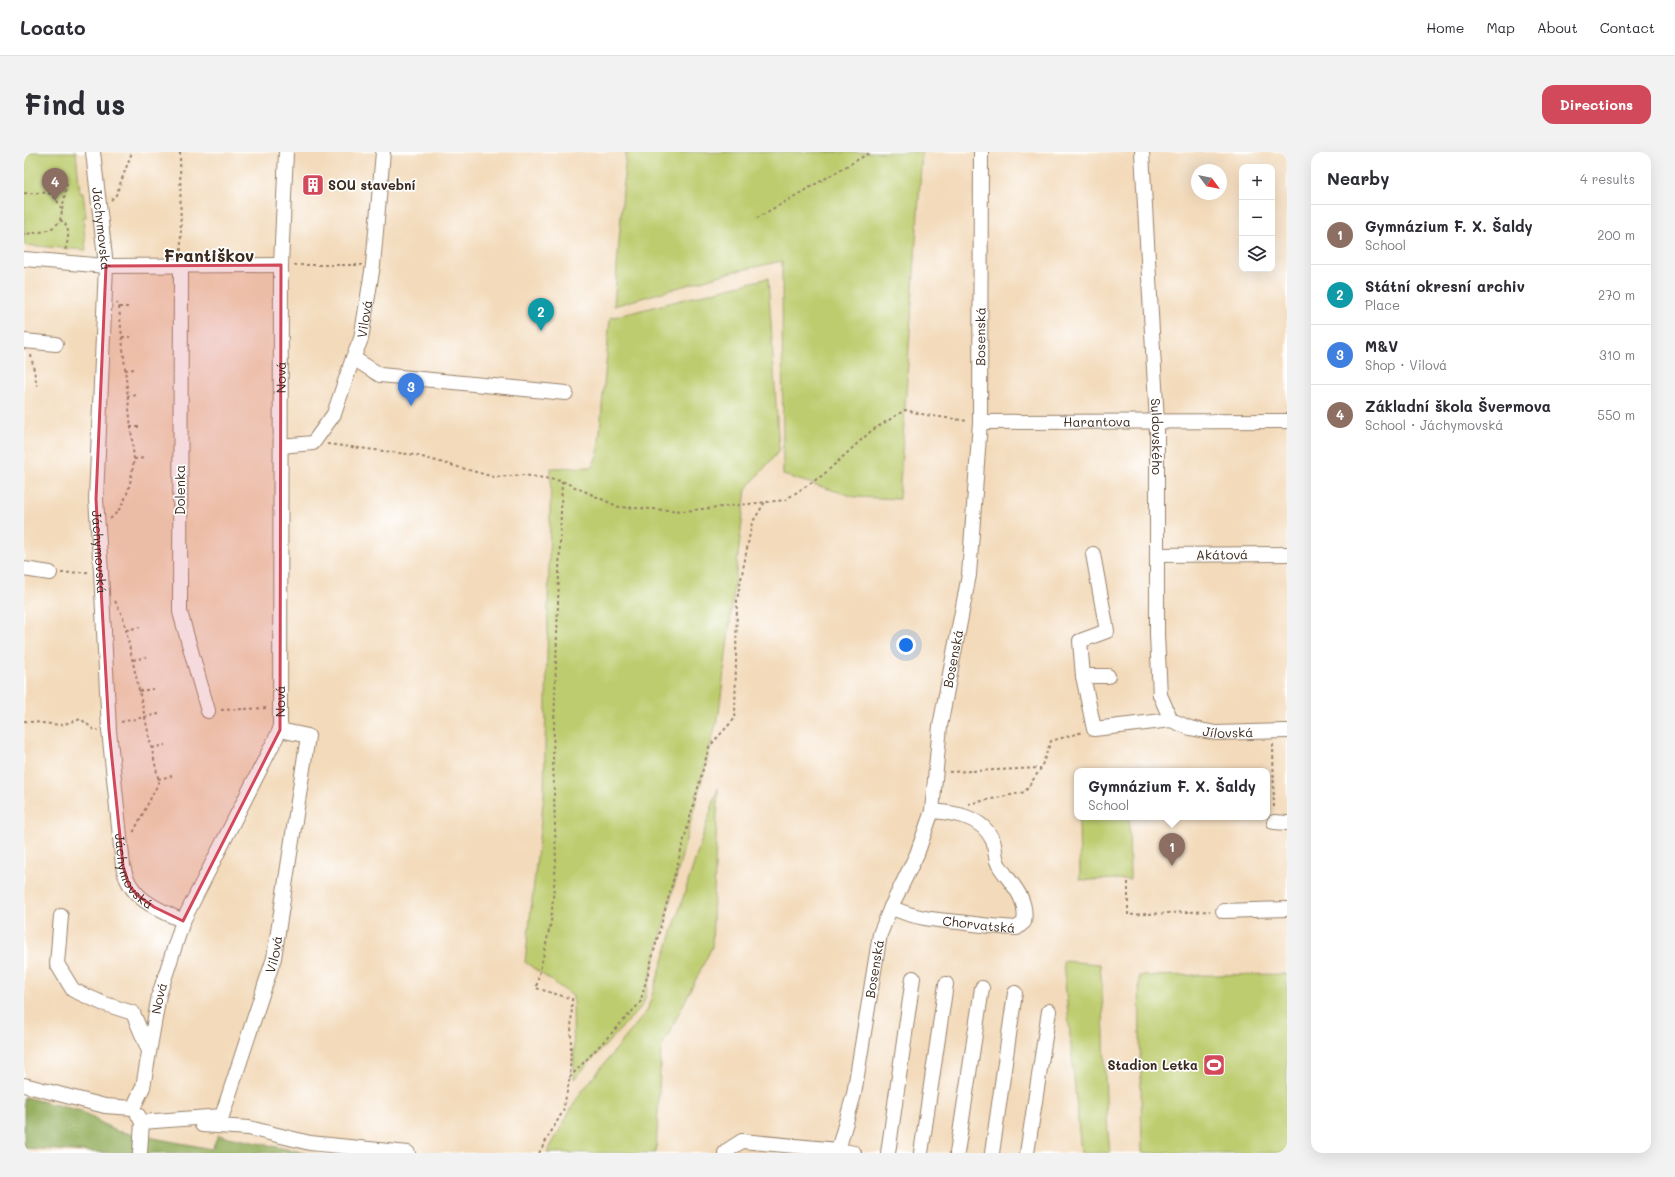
<!DOCTYPE html>
<meta charset="utf-8">
<style>
:root{--surface:#fff;--page:#f2f2f3;--text:#2b2b33;--muted:#7c7c81;--line:#e1e1e2;--accent:#d1495b}
body{margin:0;font-family:Mali,sans-serif;background:var(--page);color:var(--text)}
.controls{position:absolute;right:12px;top:12px;display:grid;overflow:hidden;border-radius:8px;box-shadow:0 4px 16px #0002}
.controls button{width:36px;height:36px;display:grid;place-items:center;padding:0;border:0;border-bottom:1px solid var(--line);background:var(--surface);color:var(--text);font:20px sans-serif}
.compass{position:absolute;left:1167px;top:12px;width:36px;height:36px;border-radius:50%;background:var(--surface);box-shadow:0 4px 16px #0002;rotate:122deg}
.you{position:absolute;left:882px;top:493px;width:14px;height:14px;margin:-10px;border:3px solid #fff;border-radius:50%;background:#1a73e8;box-shadow:0 0 0 6px #1a73e833}
.badge{display:grid;place-items:center;width:26px;height:26px;border-radius:50%;background:var(--accent);color:#fff;font-size:13px;font-weight:700}
.pin{position:absolute;translate:-50% -33px;filter:drop-shadow(0 1px 2px #0008)}
.pin::after{content:'';position:absolute;top:21px;width:14px;height:12px;background:inherit;clip-path:polygon(0 0,100% 0,50% 100%)}
.popup{position:absolute;left:1050px;top:616px;width:196px;height:52px;box-sizing:border-box;display:grid;place-content:center;border-radius:8px;background:var(--surface);filter:drop-shadow(0 1px 3px #0005);font-size:13px;white-space:nowrap;color:var(--muted)}
.popup b{font-size:15px;color:var(--text)}
.popup::after{content:'';position:absolute;left:50%;top:100%;margin-left:-8px;border:8px solid transparent;border-top-color:var(--surface)}
.list{margin:0;padding:0;list-style:none}
h2{display:flex;justify-content:space-between;align-items:center;height:52px;margin:0;padding:0 16px;font-size:17px}
h2 small{font-size:13px;font-weight:400;color:var(--muted)}
.list li{display:grid;grid-template-columns:26px 1fr auto;gap:12px;align-items:center;box-sizing:border-box;height:60px;padding:0 16px;border-top:1px solid var(--line)}
.list b{display:block;font-size:15px;white-space:nowrap}
.list p{margin:0;font-size:13px;white-space:nowrap;color:var(--muted)}
.list em{font-size:13px;font-style:normal;color:var(--muted)}
.icon{flex:none;width:22px;height:22px;fill:none;stroke:currentColor;stroke-width:2;stroke-linecap:round;stroke-linejoin:round}
.map{position:relative;flex:none;width:1263px;height:1001px;overflow:hidden;border-radius:12px}
header{display:flex;align-items:center;gap:24px;box-sizing:border-box;height:56px;padding:0 20px;background:var(--surface);border-bottom:1px solid var(--line)}
header strong{font-size:19px}
nav{display:flex;gap:22px;margin-inline-start:auto;font-size:14px}
.intro{display:flex;align-items:center;justify-content:space-between;box-sizing:border-box;height:96px;padding:0 24px}
h1{margin:0;font-size:28px}
.button{padding:10px 18px;border-radius:12px;background:var(--accent);color:#fff;font-size:14px;font-weight:700}
main{display:flex;gap:24px;padding:0 24px}
aside{flex:1;background:var(--surface);border-radius:12px;box-shadow:0 4px 16px #0002}
.map>svg:first-child{display:block}
.green{fill:#bdcc6e;stroke:#7c7b46}
.forest{fill:#96b061;stroke:#686d40}
.lines{fill:none;stroke-linecap:round;stroke-linejoin:round}
.minor-casing{stroke:#97826c;stroke-width:16}
.path{stroke:#97826c;stroke-width:2;stroke-dasharray:3 3;stroke-linecap:butt}
.minor{stroke:#fff;stroke-width:14}
.marked{fill:#d1495b;fill-opacity:0.2;stroke:#d1495b;stroke-width:3;stroke-linejoin:round}
.labels{text-anchor:middle;stroke-width:3.5;stroke-linejoin:round;paint-order:stroke}
.poi-label{font-size:13px;font-weight:bold;fill:#3b2a1e;stroke:#fff;text-anchor:start}
.street-label{font-size:13px;fill:#3b2a1e;stroke:#fff}
.district-label{font-size:17px;font-weight:bold;fill:#3b2a1e;stroke:#fff}
</style>
<header>
<strong>Locato</strong>
<nav><a>Home</a><a>Map</a><a>About</a><a>Contact</a></nav>
</header>
<div class="intro"><h1>Find us</h1><a class="button">Directions</a></div>
<main>
<div class="map">
<svg width="1263" height="1001" viewBox="0 0 1263 1001">
<rect width="100%" height="100%" fill="#fff"/>
<filter id="ink" filterUnits="userSpaceOnUse"><feTurbulence type="fractalNoise" baseFrequency=".025" numOctaves="2"/><feDisplacementMap in="SourceGraphic" scale="8" xChannelSelector="R" yChannelSelector="G"/><feConvolveMatrix kernelMatrix="1 2 1 2 8 2 1 2 1" color-interpolation-filters="sRGB"/></filter>
<filter id="wash" filterUnits="userSpaceOnUse"><feTurbulence type="fractalNoise" baseFrequency=".012" numOctaves="4" result="noise"/><feDisplacementMap in="SourceGraphic" scale="16" xChannelSelector="R" yChannelSelector="G"/><feGaussianBlur stdDeviation="0.9" result="paint"/><feColorMatrix in="noise" values="0 0 0 0 0 0 0 0 0 0 0 0 0 0 0 0 0 1.4 0 .05"/><feComposite in="paint" operator="in"/></filter>
<g filter="url(#wash)">
<rect width="100%" height="100%" fill="#f3daba"/>
<!-- green -->
<g class="green">
<path d="M0,0H52L56,41H59L62,65L59,66L62,98L0,93Z"/>
<path d="M602,0H898L875,347L831,345L759,323L758,109L708,120L590,154Z"/>
<path d="M744,126L755,299L722,337L695,561L619,853L550,927L549,844L501,810L520,643L527,316L568,315L574,301L586,166Z"/>
<path d="M694,636L688,795L637,897L632,1001H523L555,943L623,859Z"/>
<path d="M1055,665H1105L1106,727L1056,728Z"/>
<path d="M1039,809L1076,812C1082,875 1079,938 1086,1001H1057Z"/>
<path d="M1263,822V1001H1118L1115,824Z"/>
</g>
<!-- forest -->
<path class="forest" d="M0,945L57,959L92,979L188,997L194,983L282,1001H86L0,996Z"/>
</g>
<g filter="url(#ink)">
<g class="lines">
<!-- minor casing -->
<g class="minor-casing">
<g id="minor">
<path id="s1" d="M69,0L82,114L72,347L77,420L85,578L99,714C105,747 132,756 159,769"/>
<path id="s2" d="M1118,0L1133,270V483L1136,543L1147,568"/>
<path d="M0,107L82,114L257,113"/>
<path d="M157,114L156,460L184,559"/>
<path d="M0,189L32,192"/>
<path d="M329,206L356,223L542,241"/>
<path id="s3" d="M956,270L1263,269"/>
<path id="s4" d="M257,294L289,291L310,262L329,206L337,187L349,113L359,0"/>
<path id="s5" d="M1134,403L1263,402"/>
<path d="M0,417L26,421"/>
<path d="M1059,524L1056,489L1083,479L1069,402"/>
<path d="M1084,524H1059L1070,577L1147,568"/>
<path id="s6" d="M1147,568L1166,576L1192,581L1263,579"/>
<path d="M1250,670L1263,671"/>
<path id="s7" d="M867,755C888,766 912,768 935,770C955,773 974,775 993,776L1000,770C1004,746 988,733 976,715C970,707 972,697 969,689C958,664 931,661 908,659"/>
<path d="M1199,759L1263,757"/>
<path d="M37,764L33,812L49,838L78,851L109,861L125,899"/>
<path id="s8" d="M0,933L81,954L109,956L119,935L135,843L159,769L256,578L257,113L262,0"/>
<path d="M114,963L118,970L116,1001"/>
<path id="s9" d="M118,970L198,964L250,806L284,584L256,578"/>
<path d="M178,973L225,976L286,991L384,1001"/>
<path id="s10" d="M814,998L830,942L856,782L867,755L893,702L908,659L916,574L945,423L956,270L957,0"/>
<path d="M701,1001L704,998L718,989L814,998L830,1001"/>
<path d="M864,1001L889,826"/>
<path d="M897,1001L922,832"/>
<path d="M933,1001L958,836"/>
<path d="M968,1001L991,841"/>
<path d="M1003,1001L1025,859"/>
</g>
</g>
<!-- path -->
<g class="path">
<path d="M156,0L157,101"/>
<path d="M0,41C20,43 28,33 38,59C37,63 37,68 34,71C27,80 11,81 0,82"/>
<path d="M87,48L92,43L108,0"/>
<path d="M38,58L43,32"/>
<path d="M733,66L847,0"/>
<path d="M36,68C48,74 44,88 41,99"/>
<path d="M270,113H338"/>
<path d="M95,155H105"/>
<path d="M98,185H108"/>
<path d="M7,203L13,234"/>
<path d="M101,218L111,217"/>
<path d="M103,244L114,243"/>
<path d="M106,275H117"/>
<path d="M303,292L391,303L470,325L500,323L538,329L595,355L660,359L761,348L799,323L847,279L881,258L902,263L944,269"/>
<path d="M110,307L121,306"/>
<path d="M538,329L529,605L532,710L527,770L512,836L548,847L546,925L616,851L685,595L711,566L713,448L728,371L741,350"/>
<path d="M86,367C104,352 107,329 110,307L95,155L93,151"/>
<path d="M37,421L65,420"/>
<path d="M91,449L99,465L135,630L109,681"/>
<path d="M102,478L116,475"/>
<path d="M109,508L122,505"/>
<path d="M115,539L129,537"/>
<path d="M197,558L244,556"/>
<path d="M0,569L37,573L57,567L70,578H74"/>
<path d="M97,570L135,562"/>
<path d="M1249,592L1250,657"/>
<path d="M128,596L141,593"/>
<path d="M925,620L1017,616"/>
<path d="M134,627L148,624"/>
<path d="M944,652L1001,640L1017,616L1027,589L1059,580"/>
<path d="M1104,730V763L1186,759"/>
<path d="M515,1001L539,959L546,925"/>
</g>
<!-- minor -->
<use href="#minor" class="minor"/>
</g>
</g>
<!-- marked area -->
<path class="marked" d="M257,113L256,578L159,769L130,755L113,743L105,733L99,714L85,578L72,347L82,114Z"/>
<!-- icons -->
<defs>
<g id="building-square" transform="scale(1.15)"><rect x="-9" y="-9" width="18" height="18" rx="4" fill="#d1495b" stroke="#fff"/><path d="M-4-6H4V6H1V3H-1V6H-4ZM-2.5-4.3h1.7v1.8h-1.7ZM.8-4.3h1.7v1.8H.8ZM-2.5-1h1.7V.8h-1.7ZM.8-1h1.7V.8H.8Z" fill="#fff"/></g>
<g id="stadium-square" transform="scale(1.15)"><rect x="-9" y="-9" width="18" height="18" rx="4" fill="#d1495b" stroke="#fff"/><path d="M0-5a6.5 5 0 1 0 0 10a6.5 5 0 1 0 0-10ZM-3.5-1.8h7v3.6h-7Z" fill="#fff"/></g>
</defs>
<g fill-rule="evenodd">
<use href="#building-square" x="289" y="33"/>
<use href="#stadium-square" x="1190" y="913"/>
</g>
<g class="labels">
<!-- poi labels -->
<g class="poi-label">
<text x="304" y="38">SOU stavební</text>
<text x="1174" y="918" text-anchor="end">Stadion Letka</text>
</g>
<!-- street labels -->
<g class="street-label">
<text dy="5" stroke="none"><textPath href="#s1" startOffset="77">Jáchymovská</textPath></text>
<text dy="5" stroke="none"><textPath href="#s4" startOffset="168">Vilová</textPath></text>
<text dy="5" stroke="none"><textPath href="#s10" startOffset="832">Bosenská</textPath></text>
<text dy="5" stroke="none"><textPath href="#s8" startOffset="873">Nová</textPath></text>
<text dy="5" stroke="none"><textPath href="#s3" startOffset="117">Harantova</textPath></text>
<text dy="5" stroke="none"><textPath href="#s2" startOffset="285">Suldovského</textPath></text>
<text transform="translate(156 338) rotate(-90)" y="5">Dolenka</text>
<text dy="5" stroke="none"><textPath href="#s1" startOffset="401">Jáchymovská</textPath></text>
<text dy="5" stroke="none"><textPath href="#s5" startOffset="64">Akátová</textPath></text>
<text dy="5" stroke="none"><textPath href="#s10" startOffset="508">Bosenská</textPath></text>
<text dy="5" stroke="none"><textPath href="#s8" startOffset="549">Nová</textPath></text>
<text dy="5" stroke="none"><textPath href="#s6" startOffset="59">Jílovská</textPath></text>
<text dy="5" stroke="none"><textPath href="#s1" startOffset="725">Jáchymovská</textPath></text>
<text dy="5" stroke="none"><textPath href="#s7" startOffset="90">Chorvatská</textPath></text>
<text dy="5" stroke="none"><textPath href="#s9" startOffset="250">Vilová</textPath></text>
<text dy="5" stroke="none"><textPath href="#s10" startOffset="185">Bosenská</textPath></text>
<text dy="5" stroke="none"><textPath href="#s8" startOffset="225">Nová</textPath></text>
</g>
<!-- district labels -->
<g class="district-label">
<text x="185" y="110">Františkov</text>
</g>
</g>
</svg>
<div class="controls">
<button>+</button>
<button>−</button>
<button><svg class="icon" aria-label="layers" viewBox="0 0 24 24"><path d="M12 4l9 5-9 5-9-5zM3 14l9 5 9-5"/></svg></button>
</div>
<svg class="compass" viewBox="-18 -18 36 36"><path d="M0-13l5 13h-10z" fill="#e53935"/><path d="M0 13l5-13h-10z" fill="#7c7c81"/></svg>
<div class="you"></div>
<div class="pin badge" style="left:1148px;top:714px;background:#8d6e63">1</div>
<div class="popup"><b>Gymnázium F. X. Šaldy</b>School</div>
<div class="pin badge" style="left:517px;top:179px;background:#0f9aa8">2</div>
<div class="pin badge" style="left:387px;top:254px;background:#3f7fe0">3</div>
<div class="pin badge" style="left:31px;top:49px;background:#8d6e63">4</div>
</div>
<aside>
<h2>Nearby<small>4 results</small></h2>
<ul class="list">
<li><span class="badge" style="background:#8d6e63">1</span><div><b>Gymnázium F. X. Šaldy</b><p>School</p></div><em>200 m</em></li>
<li><span class="badge" style="background:#0f9aa8">2</span><div><b>Státní okresní archiv</b><p>Place</p></div><em>270 m</em></li>
<li><span class="badge" style="background:#3f7fe0">3</span><div><b>M&amp;V</b><p>Shop · Vilová</p></div><em>310 m</em></li>
<li><span class="badge" style="background:#8d6e63">4</span><div><b>Základní škola Švermova</b><p>School · Jáchymovská</p></div><em>550 m</em></li>
</ul>
</aside>
</main>
